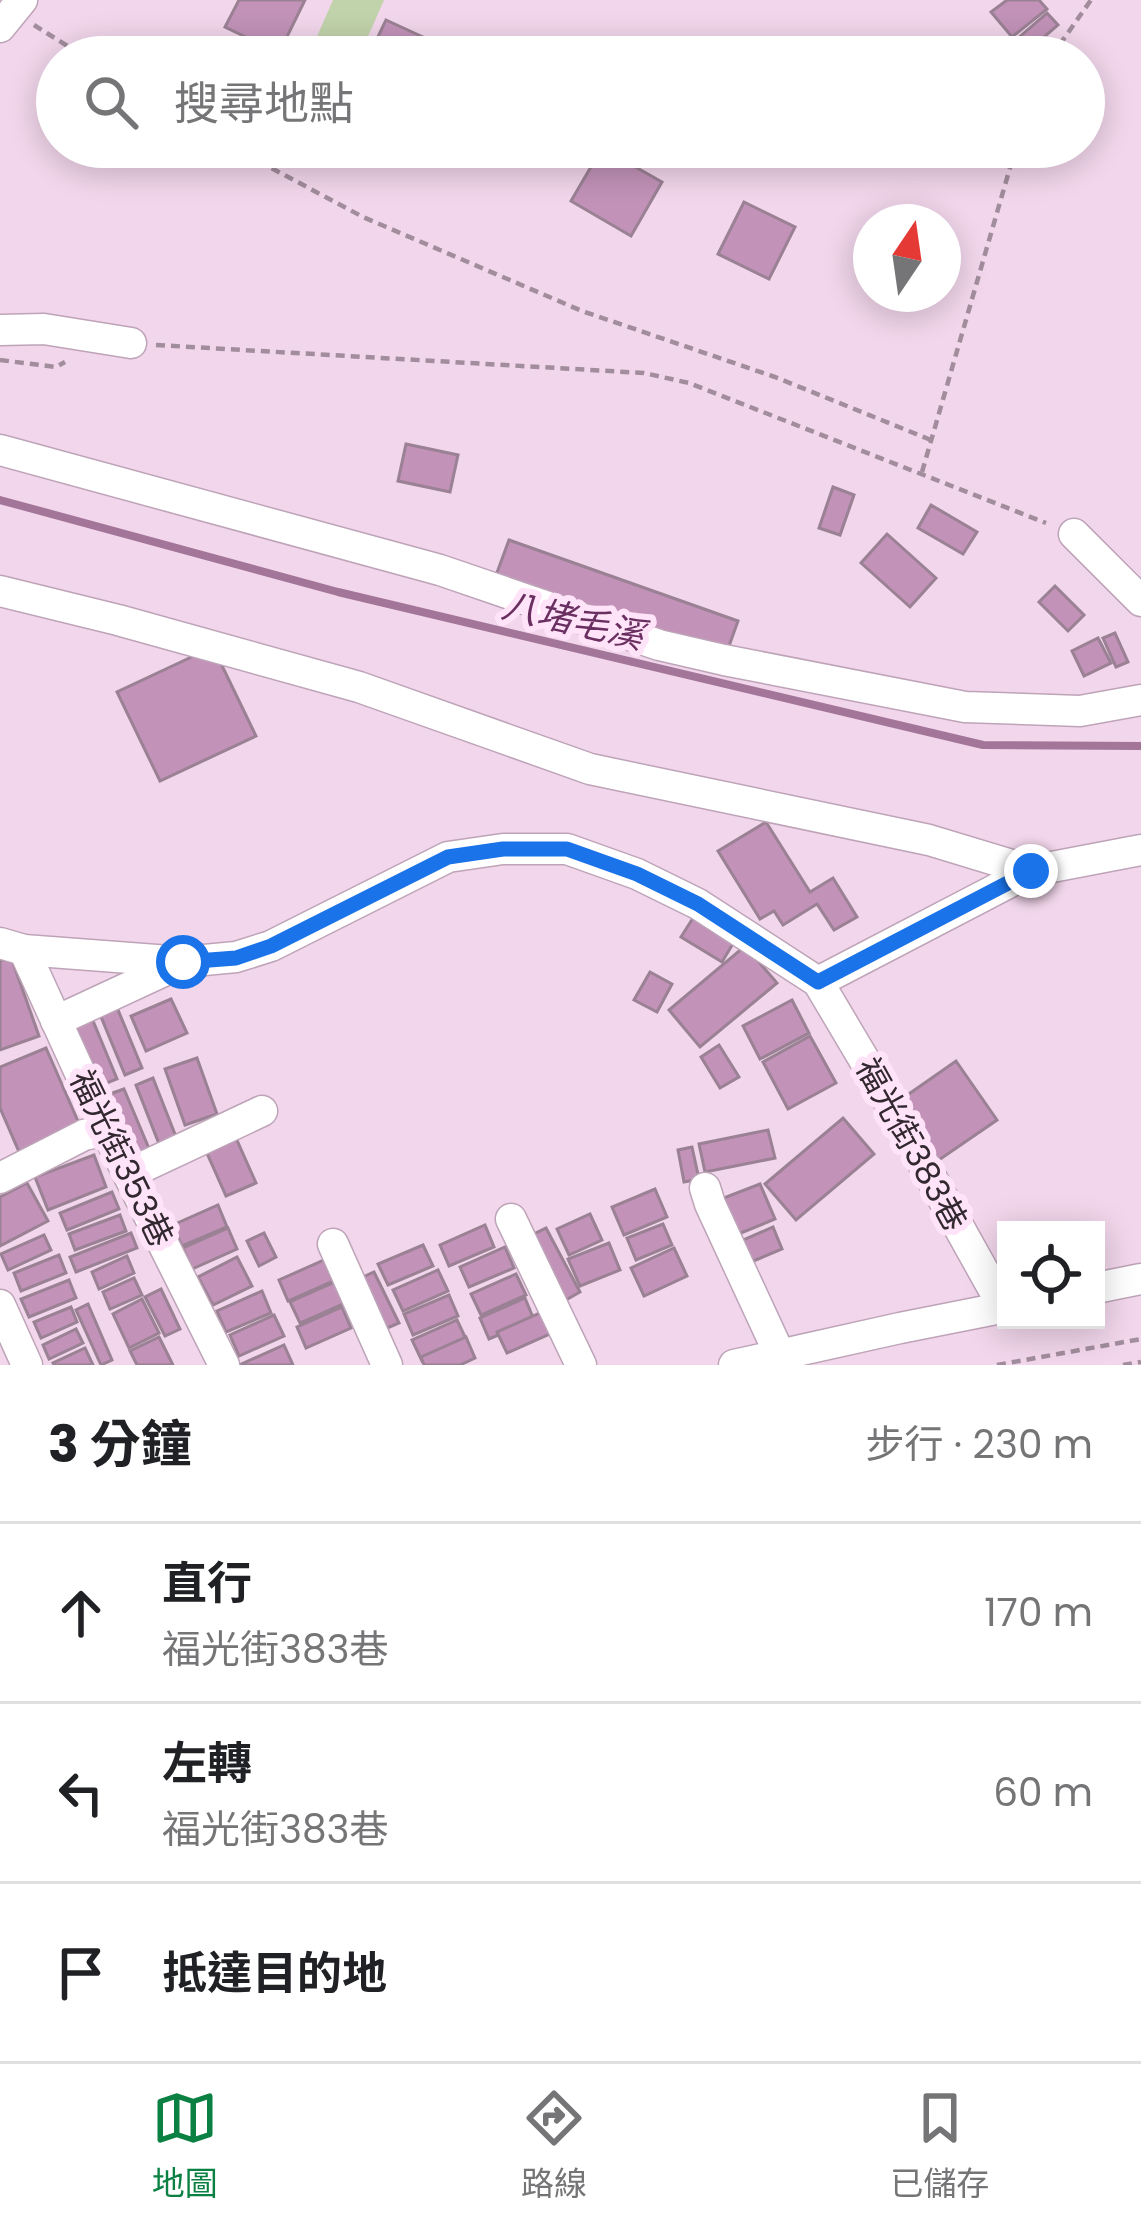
<!DOCTYPE html>
<html lang="zh-TW">
<meta charset="utf-8">
<style>
:root{--surface:#fff;--page:#f2f2f2;--text:#202124;--muted:#757577;--line:#e0e0e0;--accent:#0b8043}
body{margin:0;font-family:Poppins,"Noto Sans TC",sans-serif;background:var(--page);color:var(--text)}
.controls{position:absolute;right:36px;bottom:36px;display:grid;overflow:hidden;border-radius:0px;box-shadow:0 6px 30px #0003}
.controls button{width:108px;height:108px;display:grid;place-items:center;padding:0;border:0;border-bottom:3px solid var(--line);background:var(--surface);color:var(--text);font:60px sans-serif}
.compass{position:absolute;left:853px;top:204px;width:108px;height:108px;border-radius:50%;background:var(--surface);box-shadow:0 6px 30px #0003;rotate:13deg}
.stop{position:absolute;width:36px;height:36px;margin:-27px;border:9px solid #1a73e8;border-radius:50%;background:#fff}
.stop.end{background:#1a73e8;border-color:#fff;box-shadow:0 3px 12px #0008}
.list{margin:0;padding:0;list-style:none}
h2{display:flex;justify-content:space-between;align-items:center;height:156px;margin:0;padding:0 48px;font-size:51px}
h2 small{font-size:39px;font-weight:400;color:var(--muted)}
.list li{display:grid;grid-template-columns:78px 1fr auto;gap:36px;align-items:center;box-sizing:border-box;height:180px;padding:0 48px;border-top:3px solid var(--line)}
.list b{display:block;font-size:45px;white-space:nowrap}
.list p{margin:0;font-size:39px;white-space:nowrap;color:var(--muted)}
.list em{font-size:39px;font-style:normal;color:var(--muted)}
.icon{flex:none;width:66px;height:66px;fill:none;stroke:currentColor;stroke-width:2;stroke-linecap:round;stroke-linejoin:round}
.map{position:relative;flex:none;width:1141px;height:1365px;overflow:hidden}
.search{position:absolute;background:var(--surface);box-shadow:0 6px 30px #0003;left:36px;right:36px;top:36px;height:132px;display:flex;align-items:center;gap:30px;box-sizing:border-box;padding:0 42px;border-radius:66px;color:var(--muted);font-size:45px}
.sheet{height:696px;background:var(--surface)}
nav{display:flex;justify-content:space-around;align-items:center;box-sizing:border-box;height:168px;border-top:3px solid var(--line);background:var(--surface);font-size:33px;color:var(--muted)}
nav a{display:grid;justify-items:center;gap:6px}
nav .on{color:var(--accent)}
.map>svg:first-child{display:block}
.green{fill:#c1d3ab}
.lines{fill:none;stroke-linecap:round;stroke-linejoin:round}
.stream{stroke:#a37599;stroke-width:8}
.building{fill:#c292b8;stroke:#9a8194;stroke-width:3}
.minor-casing{stroke:#bea4b8;stroke-width:33}
.path{stroke:#a18d9c;stroke-width:4.5;stroke-dasharray:9 6;stroke-linecap:butt}
.minor{stroke:#fff;stroke-width:30}
.route{stroke:#1a73e8;stroke-width:15}
.labels{text-anchor:middle;stroke-width:12;stroke-linejoin:round;paint-order:stroke}
.street-label{font-size:33px;fill:#322830;stroke:#ffe3f8}
.water-label{font-size:36px;font-style:italic;fill:#692f60;stroke:#ffe3f8}
</style>
<div class="map">
<svg width="1141" height="1365" viewBox="0 0 1141 1365">
<rect width="100%" height="100%" fill="#f2d6eb"/>
<!-- green -->
<path class="green" d="M333,0H384L359,57H308Z"/>
<g class="lines">
<!-- stream -->
<path class="stream" d="M0,500L338,592L983,745L1141,746"/>
</g>
<!-- building -->
<g class="building">
<path d="M239,0H305L279,53L225,27Z"/>
<path d="M1007,0H1039L1047,9L1012,37L991,12Z"/>
<path d="M1047,13L1058,25L1021,57H1007L1002,52Z"/>
<path d="M386,20L462,55L461,57H393L373,47Z"/>
<path d="M602,148L662,182L631,236L571,201Z"/>
<path d="M744,202L795,227L769,279L718,254Z"/>
<path d="M406,444L458,455L450,492L398,481Z"/>
<path d="M833,487L854,495L840,535L819,528Z"/>
<path d="M931,505L977,532L963,554L918,528Z"/>
<path d="M887,534L936,578L910,607L861,563Z"/>
<path d="M509,540L738,621L724,660L495,578Z"/>
<path d="M1055,586L1084,615L1068,631L1039,602Z"/>
<path d="M1115,633L1128,662L1116,667L1103,638Z"/>
<path d="M1098,638L1111,663L1084,676L1072,651Z"/>
<path d="M213,647L256,736L160,781L117,692Z"/>
<path d="M766,822L810,892L833,878L857,917L834,930L817,904L783,925L774,911L760,919L718,851Z"/>
<path d="M693,918L734,942L722,962L681,937Z"/>
<path d="M745,946L777,983L700,1047L669,1010Z"/>
<path d="M11,957L39,1036L0,1050V961Z"/>
<path d="M650,972L672,984L657,1012L634,1000Z"/>
<path d="M171,999L187,1033L146,1051L131,1016Z"/>
<path d="M792,1000L809,1033L760,1059L743,1026Z"/>
<path d="M116,1005L142,1068L125,1075L99,1012Z"/>
<path d="M91,1016L117,1079L99,1086L74,1023Z"/>
<path d="M810,1036L836,1083L788,1109L763,1062Z"/>
<path d="M719,1045L739,1077L720,1088L701,1057Z"/>
<path d="M46,1048L84,1135L23,1161L0,1108V1067Z"/>
<path d="M197,1058L217,1114L185,1125L165,1069Z"/>
<path d="M956,1061L997,1120L936,1162L896,1103Z"/>
<path d="M153,1078L178,1142L161,1149L136,1085Z"/>
<path d="M124,1089L150,1151L133,1158L107,1095Z"/>
<path d="M843,1118L874,1154L796,1220L765,1184Z"/>
<path d="M768,1130L775,1158L705,1172L699,1144Z"/>
<path d="M236,1138L256,1183L226,1196L206,1151Z"/>
<path d="M692,1147L699,1179L684,1182L678,1150Z"/>
<path d="M94,1155L106,1187L48,1210L35,1177Z"/>
<path d="M27,1183L48,1221L0,1246V1197Z"/>
<path d="M760,1184L775,1219L736,1235L721,1199Z"/>
<path d="M655,1189L667,1217L624,1235L612,1207Z"/>
<path d="M112,1192L119,1209L67,1230L60,1213Z"/>
<path d="M218,1205L227,1227L182,1246L173,1225Z"/>
<path d="M590,1214L602,1240L569,1255L557,1229Z"/>
<path d="M120,1215L126,1231L75,1250L69,1234Z"/>
<path d="M663,1224L672,1245L636,1260L627,1238Z"/>
<path d="M485,1225L494,1247L449,1266L440,1245Z"/>
<path d="M773,1227L782,1249L751,1262L741,1241Z"/>
<path d="M228,1228L237,1249L192,1269L183,1248Z"/>
<path d="M546,1228L580,1292L566,1300L532,1235Z"/>
<path d="M131,1233L137,1248L76,1272L70,1257Z"/>
<path d="M264,1233L276,1257L259,1266L247,1241Z"/>
<path d="M44,1235L51,1250L8,1270L1,1254Z"/>
<path d="M609,1243L620,1270L580,1286L568,1259Z"/>
<path d="M423,1245L433,1266L388,1285L378,1264Z"/>
<path d="M505,1247L514,1268L469,1287L460,1267Z"/>
<path d="M674,1248L687,1276L644,1296L631,1268Z"/>
<path d="M59,1255L66,1273L21,1291L14,1273Z"/>
<path d="M127,1256L134,1273L99,1289L92,1272Z"/>
<path d="M237,1257L252,1286L213,1305L198,1277Z"/>
<path d="M324,1260L333,1281L288,1301L279,1280Z"/>
<path d="M438,1270L448,1291L403,1311L393,1290Z"/>
<path d="M374,1272L399,1323L385,1329L361,1278Z"/>
<path d="M516,1274L526,1295L481,1315L471,1294Z"/>
<path d="M134,1278L142,1295L110,1309L103,1292Z"/>
<path d="M69,1280L76,1298L29,1317L21,1299Z"/>
<path d="M335,1282L345,1303L300,1323L290,1302Z"/>
<path d="M161,1289L180,1329L165,1336L145,1297Z"/>
<path d="M262,1291L271,1313L226,1332L217,1311Z"/>
<path d="M449,1295L458,1316L413,1335L404,1314Z"/>
<path d="M525,1298L534,1320L489,1339L480,1318Z"/>
<path d="M142,1299L159,1333L129,1348L113,1314Z"/>
<path d="M88,1304L112,1360L101,1365L76,1310Z"/>
<path d="M71,1307L77,1322L41,1338L34,1322Z"/>
<path d="M342,1307L351,1328L306,1348L297,1327Z"/>
<path d="M542,1312L552,1333L507,1353L497,1332Z"/>
<path d="M274,1315L284,1336L239,1356L230,1335Z"/>
<path d="M457,1320L467,1341L422,1361L412,1340Z"/>
<path d="M76,1329L83,1343L49,1359L43,1345Z"/>
<path d="M159,1337L173,1365H137L130,1351Z"/>
<path d="M466,1337L475,1358L460,1365H424L421,1357Z"/>
<path d="M284,1345L293,1365H239Z"/>
<path d="M85,1348L93,1365H54L53,1363Z"/>
</g>
<g class="lines">
<!-- minor casing -->
<g class="minor-casing">
<g id="minor">
<path d="M0,27L22,0"/>
<path d="M0,330L44,329L131,343"/>
<path d="M0,450L440,570L659,645L724,660L965,707L1080,711L1141,700"/>
<path d="M1074,534L1141,601"/>
<path d="M0,591L118,620L359,687L590,769L929,840L1031,871"/>
<path d="M0,943L24,950L183,962L236,957L271,946L448,857L503,849H567L637,874L698,904L818,982L888,1100L1004,1308"/>
<path d="M24,950L106,1130L224,1365"/>
<path d="M818,982L1031,871L1141,850"/>
<path d="M56,1021L181,963"/>
<path d="M128,1174L262,1111"/>
<path d="M0,1178L84,1135L106,1130"/>
<path d="M705,1188L710,1204L779,1353"/>
<path d="M511,1219L581,1365"/>
<path d="M333,1244L387,1365"/>
<path d="M1096,1288L1141,1279"/>
<path d="M0,1305L27,1365"/>
<path d="M734,1365L900,1328L1006,1307"/>
</g>
</g>
<!-- path -->
<g class="path">
<path d="M34,25L85,57"/>
<path d="M1051,57L1091,0"/>
<path d="M232,147L363,217L582,311L775,377L931,440"/>
<path d="M156,345L644,373L689,383L1046,523"/>
<path d="M0,360L56,367L65,362"/>
<path d="M922,472L1016,147"/>
<path d="M997,1365L1141,1339"/>
<path d="M1123,1365L1141,1362"/>
</g>
<!-- minor -->
<use href="#minor" class="minor"/>
</g>
<g class="lines">
<!-- route -->
<path class="route" d="M183,962L236,958L271,946L448,857L503,849H567L637,874L698,904L818,982L1031,871"/>
</g>
<g class="labels">
<!-- street labels -->
<g class="street-label">
<text transform="translate(912 1144) rotate(61)" y="12">福光街383巷</text>
<text transform="translate(122 1158) rotate(64)" y="12">福光街353巷</text>
</g>
<!-- water labels -->
<g class="water-label">
<text transform="translate(573 620) rotate(13)" y="13">八堵毛溪</text>
</g>
</g>
</svg>
<div class="controls">
<button><svg class="icon" aria-label="locate" viewBox="0 0 24 24"><circle cx="12" cy="12" r="6"/><path d="M12 2v4M12 18v4M2 12h4M18 12h4"/></svg></button>
</div>
<svg class="compass" viewBox="-18 -18 36 36"><path d="M0-13l5 13h-10z" fill="#e53935"/><path d="M0 13l5-13h-10z" fill="#757577"/></svg>
<div class="stop" style="left:183px;top:962px"></div>
<div class="stop end" style="left:1031px;top:871px"></div>
<div class="search"><svg class="icon" aria-label="search" viewBox="0 0 24 24"><circle cx="10" cy="10" r="6"/><path d="M15 15l6 6"/></svg>搜尋地點</div>
</div>
<section class="sheet">
<h2>3 分鐘<small>步行 · 230 m</small></h2>
<ul class="list">
<li><svg class="icon" aria-label="ahead" viewBox="0 0 24 24"><path d="M12 20V5M6 11l6-6 6 6"/></svg><div><b>直行</b><p>福光街383巷</p></div><em>170 m</em></li>
<li><svg class="icon" aria-label="left" viewBox="0 0 24 24"><path d="M17 20v-9H6M10 6l-5 5 5 5"/></svg><div><b>左轉</b><p>福光街383巷</p></div><em>60 m</em></li>
<li><svg class="icon" aria-label="arrive" viewBox="0 0 24 24"><path d="M6 21V4h12l-3 4 3 4H6"/></svg><div><b>抵達目的地</b></div></li>
</ul>
</section>
<nav>
<a class="on"><svg class="icon" aria-label="map" viewBox="0 0 24 24"><path d="M3 6l6-2 6 2 6-2v14l-6 2-6-2-6 2zM9 4v14M15 6v14"/></svg>地圖</a>
<a><svg class="icon" aria-label="directions" viewBox="0 0 24 24"><path d="M12 3l9 9-9 9-9-9zM9 14v-3h6M13 9l2 2-2 2"/></svg>路線</a>
<a><svg class="icon" aria-label="saved" viewBox="0 0 24 24"><path d="M7 4h10v16l-5-4-5 4z"/></svg>已儲存</a>
</nav>
